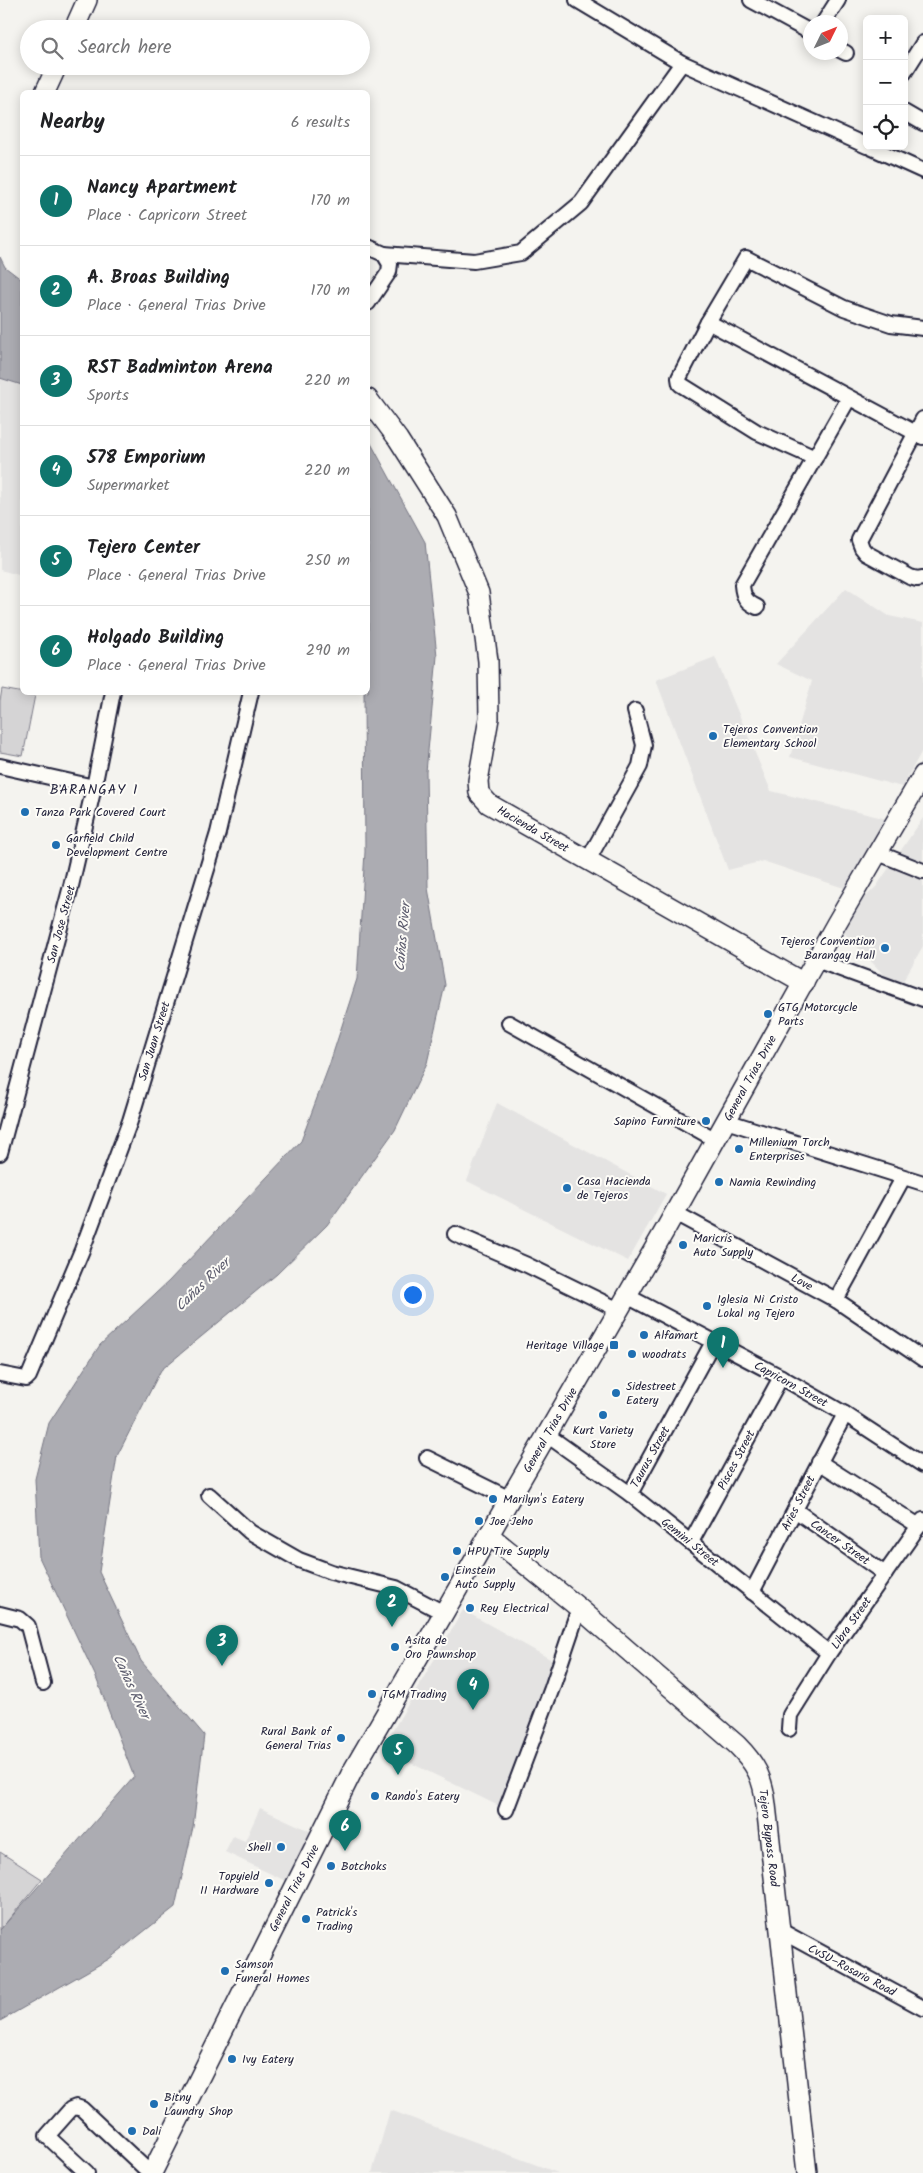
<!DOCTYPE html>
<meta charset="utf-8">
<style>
:root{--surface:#fff;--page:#f2f2f2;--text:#202124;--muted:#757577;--line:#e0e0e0;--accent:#0f766e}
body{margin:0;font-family:Kalam,sans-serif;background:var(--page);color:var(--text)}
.controls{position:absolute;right:15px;top:15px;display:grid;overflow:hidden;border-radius:8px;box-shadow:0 2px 12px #0003}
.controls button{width:45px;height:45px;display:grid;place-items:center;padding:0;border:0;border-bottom:1px solid var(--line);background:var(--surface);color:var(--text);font:25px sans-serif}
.compass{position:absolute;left:803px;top:15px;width:45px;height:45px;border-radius:50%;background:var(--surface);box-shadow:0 2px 12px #0003;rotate:47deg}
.you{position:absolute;left:412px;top:1294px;width:18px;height:18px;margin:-12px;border:4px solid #fff;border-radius:50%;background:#1a73e8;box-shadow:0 0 0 8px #1a73e833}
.badge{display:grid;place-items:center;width:32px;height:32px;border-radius:50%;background:var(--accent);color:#fff;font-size:16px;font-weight:700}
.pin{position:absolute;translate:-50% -41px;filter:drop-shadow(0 1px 2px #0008)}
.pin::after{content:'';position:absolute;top:26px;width:18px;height:15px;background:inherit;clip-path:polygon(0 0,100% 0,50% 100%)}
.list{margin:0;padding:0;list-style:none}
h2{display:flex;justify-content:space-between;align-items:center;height:65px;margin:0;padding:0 20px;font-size:21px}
h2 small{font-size:16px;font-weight:400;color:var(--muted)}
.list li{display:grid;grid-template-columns:32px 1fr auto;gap:15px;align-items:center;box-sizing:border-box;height:90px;padding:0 20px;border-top:1px solid var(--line)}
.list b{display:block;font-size:19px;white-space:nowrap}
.list p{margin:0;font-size:16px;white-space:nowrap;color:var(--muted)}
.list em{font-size:16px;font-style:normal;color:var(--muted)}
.icon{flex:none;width:28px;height:28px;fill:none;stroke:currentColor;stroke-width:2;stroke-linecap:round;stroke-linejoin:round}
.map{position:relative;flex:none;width:923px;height:2173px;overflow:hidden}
.search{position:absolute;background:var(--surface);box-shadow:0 2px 12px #0003;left:20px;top:20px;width:350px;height:55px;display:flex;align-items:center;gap:12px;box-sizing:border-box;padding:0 18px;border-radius:28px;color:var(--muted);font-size:19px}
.panel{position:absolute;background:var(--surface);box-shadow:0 2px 12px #0003;left:20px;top:90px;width:350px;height:605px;border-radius:8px}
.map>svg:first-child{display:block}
.built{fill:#e4e3e2}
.green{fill:#d5d4d5;stroke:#7c7b88}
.water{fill:#acacb2;stroke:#757582}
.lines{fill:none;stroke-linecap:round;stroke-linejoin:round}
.street-casing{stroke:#22223b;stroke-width:18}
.secondary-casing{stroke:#22223b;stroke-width:22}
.street{stroke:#fdfcf7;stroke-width:14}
.secondary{stroke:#fdfcf7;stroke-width:19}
.poi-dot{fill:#1f6fb2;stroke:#fdfcf7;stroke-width:2}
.labels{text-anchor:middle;stroke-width:4;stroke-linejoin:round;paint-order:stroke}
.poi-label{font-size:12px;fill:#22223b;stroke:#fdfcf7;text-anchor:start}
.street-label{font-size:12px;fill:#22223b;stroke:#fdfcf7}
.neighbourhood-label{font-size:14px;letter-spacing:1px;fill:#22223b;stroke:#fdfcf7}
.water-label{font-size:14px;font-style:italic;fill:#59596b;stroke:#fdfcf7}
</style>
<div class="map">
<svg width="923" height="2173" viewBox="0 0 923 2173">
<rect width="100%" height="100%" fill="#f4f3ef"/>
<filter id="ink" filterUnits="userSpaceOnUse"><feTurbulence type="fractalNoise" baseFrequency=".02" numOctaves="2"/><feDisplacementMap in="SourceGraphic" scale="10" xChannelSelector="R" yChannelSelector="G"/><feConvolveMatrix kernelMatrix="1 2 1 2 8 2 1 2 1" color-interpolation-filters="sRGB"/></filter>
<g filter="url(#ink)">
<!-- built -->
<g class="built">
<path d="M0,378L22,385V576L0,570Z"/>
<path d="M846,588L889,616L923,623V749L902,787L790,757L812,681L776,664Z"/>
<path d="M715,657L771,791L887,819L853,891L763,861L728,870L656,680Z"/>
<path d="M923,818V946L898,990L836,924L876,887Z"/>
<path d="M497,1103L666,1194L628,1261L467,1181Z"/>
<path d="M463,1610L550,1659L556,1672L503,1808L382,1749Z"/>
<path d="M260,1808L312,1832L288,1882L225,1852L233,1836L245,1841Z"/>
<path d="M390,2110L558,2173H372Z"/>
</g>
<!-- green -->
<g class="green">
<path d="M2,689L35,695L23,756L0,752V701Z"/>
<path d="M0,1852L42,1879L0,1930Z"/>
</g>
<!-- water -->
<g class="water">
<path d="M0,257L5,267L22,280V385L0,378Z"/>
<path d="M368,438L425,542L437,656L426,772L428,888L445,985L427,1063L395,1130L327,1225L277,1274L161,1370L117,1456L99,1572L141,1661L204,1735L193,1827L175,1907L109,1959L0,2021V1930L134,1777L95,1675L39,1557L35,1479L49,1423L100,1345L169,1281L301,1141L329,1066L357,979L365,852L364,693L368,692Z"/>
</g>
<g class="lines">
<!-- street casing -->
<g class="street-casing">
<g id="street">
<path d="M577,0L682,63L867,146"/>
<path d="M751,0L810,32"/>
<path d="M824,22L838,0"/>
<path d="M840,50L846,53"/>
<path d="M904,73L923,43"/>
<path d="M904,112L923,123"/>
<path d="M868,146L923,171"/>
<path d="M368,247L384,254L390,264L389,272L368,303"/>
<path d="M384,254L474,261L521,253L581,203L682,63"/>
<path d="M708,322L923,437"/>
<path d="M923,419L859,540L862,548L866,553L910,577L917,579L923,578"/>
<path d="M815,458L757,432L680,384L679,378L708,322L746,258L844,308L891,324L923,328"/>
<path d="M757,607C746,602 743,597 742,585L849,398"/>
<path d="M0,766L94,787"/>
<path d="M878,853L923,871"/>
<path d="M588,860L640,766L644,745L635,711"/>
<path d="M816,960L923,999"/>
<path d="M509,1023L716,1140"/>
<path d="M726,1121L923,1183"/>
<path d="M0,1153L71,886L94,787L113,692"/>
<path d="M675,1213L836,1300L923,1359"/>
<path d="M455,1234L527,1265L619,1310"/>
<path d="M627,1296L781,1377L845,1414L923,1465"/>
<path d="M836,1300L903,1178"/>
<path d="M0,1374L26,1379L29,1376L82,1250L130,1121L218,833L251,692"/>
<path d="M547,1435L630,1494L829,1653"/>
<path d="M427,1458L510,1499"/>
<path d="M819,1462L919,1526"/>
<path d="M630,1494L713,1342"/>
<path d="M209,1495L250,1532L299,1560L331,1572L396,1588L444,1613"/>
<path d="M795,1510L885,1574"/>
<path d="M691,1542L781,1377"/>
<path d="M752,1592L845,1414"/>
<path d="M0,1614L20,1619L28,1626L43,1683"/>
<path d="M789,1729L790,1715L829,1653L923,1520"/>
<path d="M506,1810L552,1688L579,1608"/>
<path d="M781,1931L923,2008"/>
<path d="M87,2173L47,2136L71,2109L76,2107L82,2109L150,2173"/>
</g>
</g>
<!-- secondary casing -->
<g class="secondary-casing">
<g id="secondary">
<path d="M74,29L87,0"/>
<path d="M45,92L57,66"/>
<path d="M368,399L398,439L447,516L479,593L488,661L489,718L478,781L479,793L489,804L804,983"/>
<path d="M489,1535L579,1608L737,1745C756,1764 763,1778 766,1805L807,2173"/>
<path d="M152,2173L352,1772L665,1230L836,924L923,775"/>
</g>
</g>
<!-- street -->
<use href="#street" class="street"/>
<!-- secondary -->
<use href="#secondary" class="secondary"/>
</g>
</g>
<!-- markers -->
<g class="poi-dot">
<circle cx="713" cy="736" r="5"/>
<circle cx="25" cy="812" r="5"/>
<circle cx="56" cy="845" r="5"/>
<circle cx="885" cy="948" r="5"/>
<circle cx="768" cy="1014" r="5"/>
<circle cx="706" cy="1121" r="5"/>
<circle cx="739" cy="1149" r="5"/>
<circle cx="719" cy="1182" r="5"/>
<circle cx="567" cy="1188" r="5"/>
<circle cx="683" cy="1245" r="5"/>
<circle cx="707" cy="1306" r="5"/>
<circle cx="644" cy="1335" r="5"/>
<rect x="609" y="1340" width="10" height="10" rx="2.5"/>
<circle cx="632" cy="1354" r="5"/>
<circle cx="616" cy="1393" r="5"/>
<circle cx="603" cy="1415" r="5"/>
<circle cx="493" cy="1499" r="5"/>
<circle cx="479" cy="1521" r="5"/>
<circle cx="457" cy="1551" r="5"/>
<circle cx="445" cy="1577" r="5"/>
<circle cx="470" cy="1608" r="5"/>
<circle cx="395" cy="1647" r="5"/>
<circle cx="372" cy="1694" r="5"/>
<circle cx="341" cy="1738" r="5"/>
<circle cx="375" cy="1796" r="5"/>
<circle cx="281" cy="1847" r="5"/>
<circle cx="331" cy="1866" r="5"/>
<circle cx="269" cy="1883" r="5"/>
<circle cx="306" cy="1919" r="5"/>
<circle cx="225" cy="1971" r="5"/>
<circle cx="232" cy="2059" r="5"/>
<circle cx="154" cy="2104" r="5"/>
<circle cx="132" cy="2131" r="5"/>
</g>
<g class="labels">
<!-- poi labels -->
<g class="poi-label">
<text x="723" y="733">Tejeros Convention<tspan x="723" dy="14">Elementary School</tspan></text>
<text x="35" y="816">Tanza Park Covered Court</text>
<text x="66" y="842">Garfield Child<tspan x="66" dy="14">Development Centre</tspan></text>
<text x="875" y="945" text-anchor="end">Tejeros Convention<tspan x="875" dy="14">Barangay Hall</tspan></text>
<text x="778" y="1011">GTG Motorcycle<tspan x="778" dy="14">Parts</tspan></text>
<text x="696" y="1125" text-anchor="end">Sapino Furniture</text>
<text x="749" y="1146">Millenium Torch<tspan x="749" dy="14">Enterprises</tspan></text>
<text x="577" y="1185">Casa Hacienda<tspan x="577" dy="14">de Tejeros</tspan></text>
<text x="729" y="1186">Namia Rewinding</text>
<text x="693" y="1242">Maricris<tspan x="693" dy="14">Auto Supply</tspan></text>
<text x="717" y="1303">Iglesia Ni Cristo<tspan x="717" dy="14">Lokal ng Tejero</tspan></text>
<text x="654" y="1339">Alfamart</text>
<text x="604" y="1349" text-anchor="end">Heritage Village</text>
<text x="642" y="1358">woodrats</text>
<text x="626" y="1390">Sidestreet<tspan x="626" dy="14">Eatery</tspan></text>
<text x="603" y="1434" text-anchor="middle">Kurt Variety<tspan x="603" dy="14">Store</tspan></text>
<text x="503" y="1503">Marilyn's Eatery</text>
<text x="489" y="1525">Joe Jeho</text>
<text x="467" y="1555">HPU Tire Supply</text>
<text x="455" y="1574">Einstein<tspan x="455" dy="14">Auto Supply</tspan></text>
<text x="480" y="1612">Rey Electrical</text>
<text x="405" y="1644">Asita de<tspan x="405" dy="14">Oro Pawnshop</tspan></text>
<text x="382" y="1698">TGM Trading</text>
<text x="331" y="1735" text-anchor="end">Rural Bank of<tspan x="331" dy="14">General Trias</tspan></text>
<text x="385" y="1800">Rando's Eatery</text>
<text x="271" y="1851" text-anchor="end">Shell</text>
<text x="341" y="1870">Botchoks</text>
<text x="259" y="1880" text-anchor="end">Topyield<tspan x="259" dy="14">II Hardware</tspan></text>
<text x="316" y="1916">Patrick's<tspan x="316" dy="14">Trading</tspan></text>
<text x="235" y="1968">Samson<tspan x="235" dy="14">Funeral Homes</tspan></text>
<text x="242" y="2063">Ivy Eatery</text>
<text x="164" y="2101">Bitny<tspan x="164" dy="14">Laundry Shop</tspan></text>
<text x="142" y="2135">Dali</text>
</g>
<!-- street labels -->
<g class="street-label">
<text transform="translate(533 829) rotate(30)" y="4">Hacienda Street</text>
<text transform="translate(61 924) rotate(-75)" y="4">San Jose Street</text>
<text transform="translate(154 1041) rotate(-73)" y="4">San Juan Street</text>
<text transform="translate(750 1078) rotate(-61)" y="4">General Trias Drive</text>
<text transform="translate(802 1282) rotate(28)" y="4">Love</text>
<text transform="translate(791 1384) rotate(29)" y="4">Capricorn Street</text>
<text transform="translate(550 1430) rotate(-60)" y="4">General Trias Drive</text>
<text transform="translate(650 1457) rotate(-61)" y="4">Taurus Street</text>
<text transform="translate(736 1460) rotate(-62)" y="4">Pisces Street</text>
<text transform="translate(798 1503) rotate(-63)" y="4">Aries Street</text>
<text transform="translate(690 1542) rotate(39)" y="4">Gemini Street</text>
<text transform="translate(840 1542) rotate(35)" y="4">Cancer Street</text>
<text transform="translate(851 1623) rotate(-55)" y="4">Libra Street</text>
<text transform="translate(769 1838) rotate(83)" y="4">Tejero Bypass Road</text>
<text transform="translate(294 1888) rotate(-63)" y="4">General Trias Drive</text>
<text transform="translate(852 1970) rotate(28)" y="4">CvSU–Rosario Road</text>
</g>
<!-- neighbourhood labels -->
<g class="neighbourhood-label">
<text x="94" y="794">BARANGAY I</text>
</g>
<!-- water labels -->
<g class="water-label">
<text transform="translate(402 937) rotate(-85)" y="5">Cañas River</text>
<text transform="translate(202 1284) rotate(-44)" y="5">Cañas River</text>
<text transform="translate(132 1686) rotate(65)" y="5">Cañas River</text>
</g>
</g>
</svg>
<div class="controls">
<button>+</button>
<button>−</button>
<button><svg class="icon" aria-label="locate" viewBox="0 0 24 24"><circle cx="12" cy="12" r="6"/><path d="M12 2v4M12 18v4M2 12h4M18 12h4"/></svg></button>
</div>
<svg class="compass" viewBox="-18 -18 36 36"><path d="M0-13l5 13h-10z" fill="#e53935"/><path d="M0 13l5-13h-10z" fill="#757577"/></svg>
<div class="you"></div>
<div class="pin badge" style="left:723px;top:1368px">1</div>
<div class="pin badge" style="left:392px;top:1627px">2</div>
<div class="pin badge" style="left:222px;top:1666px">3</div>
<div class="pin badge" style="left:473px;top:1710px">4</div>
<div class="pin badge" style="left:398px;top:1775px">5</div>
<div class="pin badge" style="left:345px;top:1851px">6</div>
<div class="search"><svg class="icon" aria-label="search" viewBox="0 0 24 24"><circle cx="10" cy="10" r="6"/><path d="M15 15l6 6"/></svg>Search here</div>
<section class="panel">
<h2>Nearby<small>6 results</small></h2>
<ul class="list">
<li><span class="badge">1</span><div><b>Nancy Apartment</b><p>Place · Capricorn Street</p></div><em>170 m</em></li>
<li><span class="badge">2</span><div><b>A. Broas Building</b><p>Place · General Trias Drive</p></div><em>170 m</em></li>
<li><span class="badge">3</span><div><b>RST Badminton Arena</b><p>Sports</p></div><em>220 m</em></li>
<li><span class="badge">4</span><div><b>578 Emporium</b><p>Supermarket</p></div><em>220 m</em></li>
<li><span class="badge">5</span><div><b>Tejero Center</b><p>Place · General Trias Drive</p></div><em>250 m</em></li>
<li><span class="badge">6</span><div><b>Holgado Building</b><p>Place · General Trias Drive</p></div><em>290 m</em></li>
</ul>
</section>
</div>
